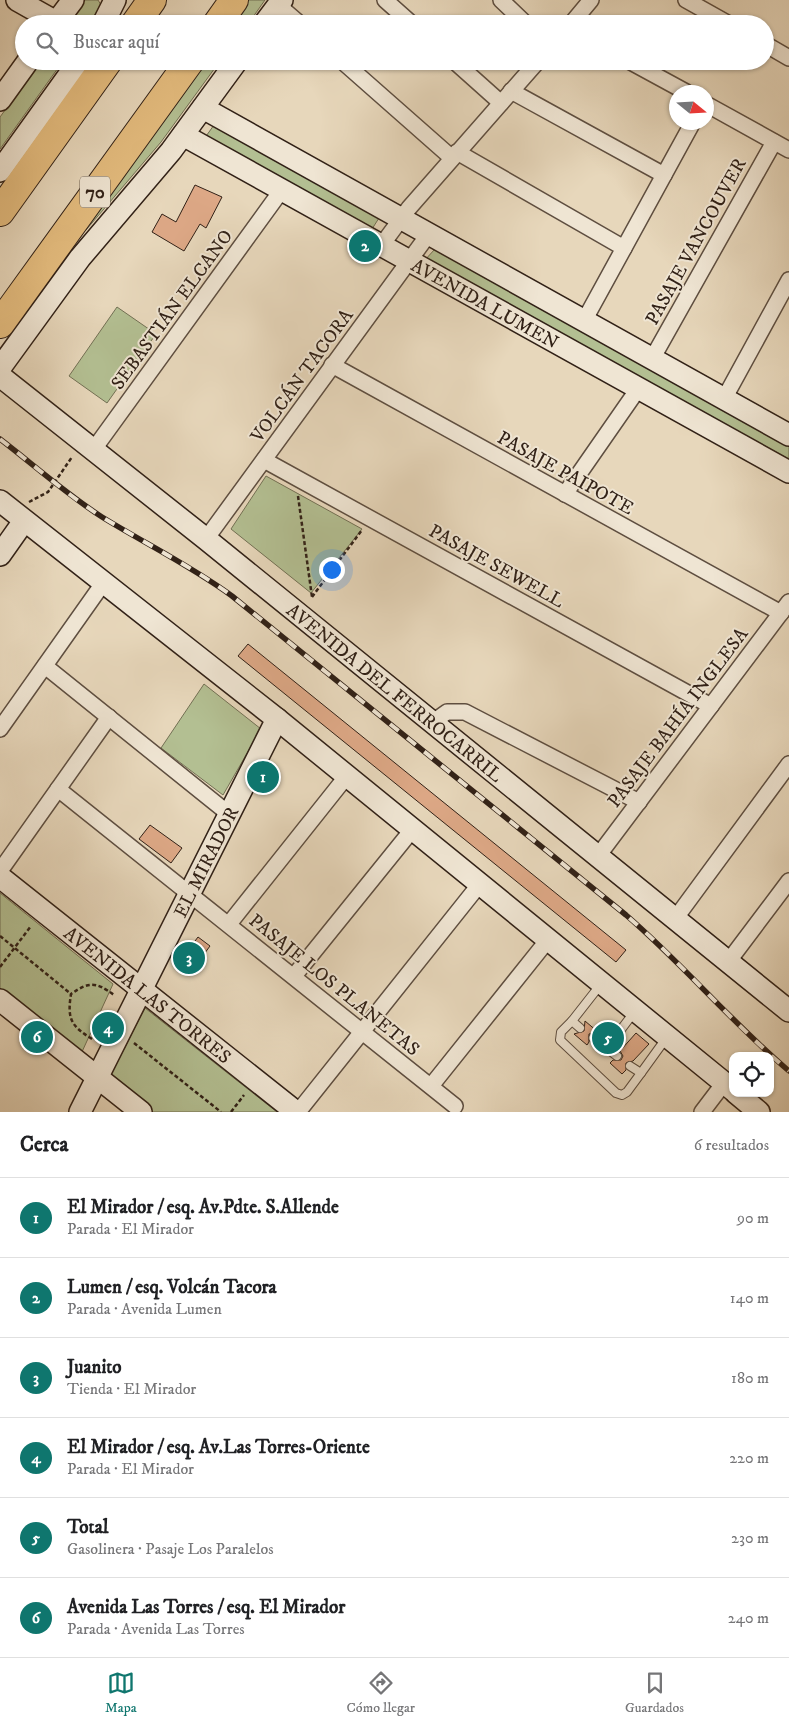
<!DOCTYPE html>
<html lang="es">
<meta charset="utf-8">
<style>
:root{--surface:#fff;--page:#f2f2f2;--text:#202124;--muted:#757577;--line:#e0e0e0;--accent:#0f766e}
body{margin:0;font-family:"IM FELL DW Pica",serif;background:var(--page);color:var(--text)}
.controls{position:absolute;right:15px;bottom:15px;display:grid;overflow:hidden;border-radius:10px;box-shadow:0 1px 4px #0004}
.controls button{width:45px;height:45px;display:grid;place-items:center;padding:0;border:0;border-bottom:1px solid var(--line);background:var(--surface);color:var(--text);font:25px sans-serif}
.compass{position:absolute;left:669px;top:85px;width:45px;height:45px;border-radius:50%;background:var(--surface);box-shadow:0 1px 4px #0004;rotate:108deg}
.you{position:absolute;left:331px;top:569px;width:18px;height:18px;margin:-12px;border:4px solid #fff;border-radius:50%;background:#1a73e8;box-shadow:0 0 0 8px #1a73e833}
.badge{display:grid;place-items:center;width:32px;height:32px;border-radius:50%;background:var(--accent);color:#fff;font-size:16px;font-weight:700}
.pin{position:absolute;translate:-50% -50%;border:2px solid #fff;box-shadow:0 1px 5px #0006}
.list{margin:0;padding:0;list-style:none}
h2{display:flex;justify-content:space-between;align-items:center;height:65px;margin:0;padding:0 20px;font-size:21px}
h2 small{font-size:16px;font-weight:400;color:var(--muted)}
.list li{display:grid;grid-template-columns:32px 1fr auto;gap:15px;align-items:center;box-sizing:border-box;height:80px;padding:0 20px;border-top:1px solid var(--line)}
.list b{display:block;font-size:19px;white-space:nowrap}
.list p{margin:0;font-size:16px;white-space:nowrap;color:var(--muted)}
.list em{font-size:16px;font-style:normal;color:var(--muted)}
.icon{flex:none;width:28px;height:28px;fill:none;stroke:currentColor;stroke-width:2;stroke-linecap:round;stroke-linejoin:round}
.map{position:relative;flex:none;width:789px;height:1112px;overflow:hidden}
.search{position:absolute;background:var(--surface);box-shadow:0 1px 4px #0004;left:15px;right:15px;top:15px;height:55px;display:flex;align-items:center;gap:12px;box-sizing:border-box;padding:0 18px;border-radius:28px;color:var(--muted);font-size:19px}
.sheet{height:545px;background:var(--surface)}
nav{display:flex;justify-content:space-around;align-items:center;box-sizing:border-box;height:70px;border-top:1px solid var(--line);background:var(--surface);font-size:14px;color:var(--muted)}
nav a{display:grid;justify-items:center;gap:2px}
nav .on{color:var(--accent)}
.map>svg:first-child{display:block}
.green{fill:#b3bf92;stroke:#727054}
.building{fill:#dda886;stroke:#312117}
.lines{fill:none;stroke-linecap:round;stroke-linejoin:round}
.lane-casing{stroke:#5e4e40;stroke-width:10}
.street-casing{stroke:#5e4e40;stroke-width:18}
.secondary-casing{stroke:#312117;stroke-width:24}
.highway-casing{stroke:#312117;stroke-width:30}
.path{stroke:#312117;stroke-width:2.5;stroke-dasharray:4 2.5;stroke-linecap:butt}
.lane{stroke:#efe5d3;stroke-width:8}
.street{stroke:#efe5d3;stroke-width:15}
.secondary{stroke:#efe5d3;stroke-width:21}
.highway{stroke:#e4bc7e;stroke-width:28}
.rail-casing{stroke:#312117;stroke-width:5.5}
.rail{stroke:#efe5d3;stroke-width:4;stroke-dasharray:11;stroke-linecap:butt}
.labels{text-anchor:middle;stroke-width:4;stroke-linejoin:round;paint-order:stroke}
.shield{fill:#efe5d3;stroke:#6a5c4f;stroke-width:1}
.shield-label{font-size:18px;font-weight:bold;fill:#312117}
.street-label{font-size:19px;fill:#312117;stroke:#efe5d3}
</style>
<div class="map">
<svg width="789" height="1112" viewBox="0 0 789 1112">
<rect width="100%" height="100%" fill="#e7d7bb"/>
<filter id="stains"><feTurbulence type="fractalNoise" baseFrequency=".004" numOctaves="4"/><feColorMatrix values="0 0 0 0 .2 0 0 0 0 .09 0 0 0 0 .02 0 0 0 .5 -.17"/></filter>
<radialGradient id="worn" r=".72"><stop offset=".6" stop-color="#630" stop-opacity="0"/><stop offset="1" stop-color="#630" stop-opacity=".3"/></radialGradient>
<!-- green -->
<g class="green">
<path d="M85,0H98L101,5L89,24H68Z"/>
<path d="M244,0H265L248,24H225Z"/>
<path d="M41,61H63L0,149V117Z"/>
<path d="M199,61H220L161,142L86,230L81,227Z"/>
<path d="M214,125L379,218L372,229L204,139Z"/>
<path d="M435,249L789,445V459L424,261Z"/>
<path d="M117,307L156,334L107,403L69,376Z"/>
<path d="M266,476L362,529L311,593L231,529Z"/>
<path d="M204,684L261,729L223,795L161,748Z"/>
<path d="M0,893L113,984L81,1054L0,989Z"/>
<path d="M145,1008L277,1112H152L109,1078Z"/>
</g>
<!-- building -->
<g class="building">
<path d="M195,185L222,197L206,228L200,224L184,251L152,232L162,214L176,222Z"/>
<path d="M248,644L626,950L616,962L238,656Z"/>
<path d="M150,825L182,848L171,863L139,839Z"/>
<path d="M198,937L210,946L193,969L181,960Z"/>
<path d="M585,1021L598,1032L589,1034V1042L587,1045L574,1034L584,1031Z"/>
<path d="M636,1033L649,1044L633,1061L626,1063V1070L622,1074L610,1063L613,1060H621L623,1056L620,1051Z"/>
</g>
<g class="lines">
<!-- lane casing -->
<g class="lane-casing">
<g id="lane">
<path d="M572,1021L561,1032L560,1040L616,1093L622,1095L627,1092L641,1073"/>
<path d="M580,1028L572,1021L601,984"/>
<path d="M593,1038L617,1056"/>
<path d="M607,1048L635,1011"/>
<path d="M630,1066L641,1073L667,1037"/>
</g>
</g>
<!-- street casing -->
<g class="street-casing">
<g id="street">
<path d="M385,0L412,24"/>
<path d="M501,0L526,24"/>
<path d="M686,0L729,24"/>
<path d="M278,5L300,24"/>
<path d="M571,24L591,0"/>
<path d="M765,44L789,58"/>
<path d="M342,61L452,158"/>
<path d="M454,61L501,103"/>
<path d="M629,61L686,92"/>
<path d="M511,91L664,175"/>
<path d="M706,104L789,150"/>
<path d="M457,152L624,248"/>
<path d="M381,246L409,208L538,61"/>
<path d="M584,321L693,122"/>
<path d="M652,359L774,142"/>
<path d="M332,365L781,613"/>
<path d="M724,399L789,280"/>
<path d="M94,449L281,191"/>
<path d="M264,460L711,706"/>
<path d="M565,494L638,389"/>
<path d="M206,539L428,235"/>
<path d="M45,666L229,814"/>
<path d="M433,722L447,712H465L639,802"/>
<path d="M0,729L104,582"/>
<path d="M58,789L455,1106"/>
<path d="M598,856L789,602"/>
<path d="M0,871L109,717"/>
<path d="M675,919L789,764"/>
<path d="M229,924L346,777"/>
<path d="M728,962L789,881"/>
<path d="M294,976L412,830"/>
<path d="M431,1086L547,941"/>
<path d="M298,1112L479,885"/>
<path d="M702,1112L724,1083"/>
</g>
</g>
<!-- secondary casing -->
<g class="secondary-casing">
<g id="secondary">
<path d="M17,0L56,22"/>
<path d="M55,24L73,0"/>
<path d="M103,24L115,0"/>
<path d="M264,24L282,0"/>
<path d="M0,100L28,61"/>
<path d="M203,108L789,435"/>
<path id="s1" d="M183,135L789,472"/>
<path d="M0,171L79,61"/>
<path d="M0,368L80,258L171,151L237,61"/>
<path id="s2" d="M0,376L206,539L789,1011"/>
<path d="M0,501L277,719L733,1090"/>
<path d="M0,555L24,521"/>
<path id="s3" d="M0,877L296,1112"/>
<path d="M0,1000L141,1112"/>
<path d="M736,1093L759,1112"/>
<path id="s4" d="M80,1112L277,719"/>
</g>
</g>
<!-- highway casing -->
<g class="highway-casing">
<g id="highway">
<path d="M135,24L152,0"/>
<path d="M217,24L234,0"/>
<path d="M0,212L108,61"/>
<path d="M0,324L190,61"/>
</g>
</g>
<!-- path -->
<g class="path">
<path d="M298,496L312,597"/>
<path d="M29,502L48,492L72,457"/>
<path d="M312,597L362,530"/>
<path d="M0,936L71,994"/>
<path d="M0,967L31,926"/>
<path d="M92,1039C71,1026 67,1019 71,994C90,981 96,982 114,995"/>
<path d="M134,1043L221,1112"/>
<path d="M231,1112L244,1095"/>
</g>
<!-- lane -->
<use href="#lane" class="lane"/>
<!-- street -->
<use href="#street" class="street"/>
<!-- secondary -->
<use href="#secondary" class="secondary"/>
<!-- highway -->
<use href="#highway" class="highway"/>
<!-- rail casing -->
<g class="rail-casing">
<path id="rail" d="M0,439C34,465 66,494 102,517C146,544 191,566 232,596L626,915C683,964 731,1022 789,1071"/>
</g>
<!-- rail -->
<use href="#rail" class="rail"/>
</g>
<g class="labels">
<!-- shield labels -->
<rect class="shield" x="80" y="176.5" width="30" height="31" rx="4"/>
<g class="shield-label">
<text x="95" y="198">70</text>
</g>
<!-- street labels -->
<g class="street-label">
<text transform="translate(695 241) rotate(-61)" y="7">PASAJE VANCOUVER</text>
<text dy="7" stroke="none"><textPath href="#s1" startOffset="346">AVENIDA LUMEN</textPath></text>
<text transform="translate(171 309) rotate(-54)" y="7">SEBASTIÁN ELCANO</text>
<text transform="translate(301 375) rotate(-54)" y="7">VOLCÁN TACORA</text>
<text transform="translate(566 472) rotate(29)" y="7">PASAJE PAIPOTE</text>
<text transform="translate(497 565) rotate(29)" y="7">PASAJE SEWELL</text>
<text dy="7" stroke="none"><textPath href="#s2" startOffset="506">AVENIDA DEL FERROCARRIL</textPath></text>
<text transform="translate(677 717) rotate(-53)" y="7">PASAJE BAHÍA INGLESA</text>
<text dy="7" stroke="none"><textPath href="#s4" startOffset="280">EL MIRADOR</textPath></text>
<text transform="translate(335 984) rotate(39)" y="7">PASAJE LOS PLANETAS</text>
<text dy="7" stroke="none"><textPath href="#s3" startOffset="189">AVENIDA LAS TORRES</textPath></text>
</g>
</g>
<rect width="100%" height="100%" filter="url(#stains)"/>
<rect width="100%" height="100%" fill="url(#worn)"/>
</svg>
<div class="controls">
<button><svg class="icon" aria-label="locate" viewBox="0 0 24 24"><circle cx="12" cy="12" r="6"/><path d="M12 2v4M12 18v4M2 12h4M18 12h4"/></svg></button>
</div>
<svg class="compass" viewBox="-18 -18 36 36"><path d="M0-13l5 13h-10z" fill="#e53935"/><path d="M0 13l5-13h-10z" fill="#757577"/></svg>
<div class="you"></div>
<div class="pin badge" style="left:263px;top:777px">1</div>
<div class="pin badge" style="left:365px;top:246px">2</div>
<div class="pin badge" style="left:189px;top:958px">3</div>
<div class="pin badge" style="left:108px;top:1028px">4</div>
<div class="pin badge" style="left:608px;top:1038px">5</div>
<div class="pin badge" style="left:37px;top:1037px">6</div>
<div class="search"><svg class="icon" aria-label="search" viewBox="0 0 24 24"><circle cx="10" cy="10" r="6"/><path d="M15 15l6 6"/></svg>Buscar aquí</div>
</div>
<section class="sheet">
<h2>Cerca<small>6 resultados</small></h2>
<ul class="list">
<li><span class="badge">1</span><div><b>El Mirador / esq. Av.Pdte. S.Allende</b><p>Parada · El Mirador</p></div><em>90 m</em></li>
<li><span class="badge">2</span><div><b>Lumen / esq. Volcán Tacora</b><p>Parada · Avenida Lumen</p></div><em>140 m</em></li>
<li><span class="badge">3</span><div><b>Juanito</b><p>Tienda · El Mirador</p></div><em>180 m</em></li>
<li><span class="badge">4</span><div><b>El Mirador / esq. Av.Las Torres-Oriente</b><p>Parada · El Mirador</p></div><em>220 m</em></li>
<li><span class="badge">5</span><div><b>Total</b><p>Gasolinera · Pasaje Los Paralelos</p></div><em>230 m</em></li>
<li><span class="badge">6</span><div><b>Avenida Las Torres / esq. El Mirador</b><p>Parada · Avenida Las Torres</p></div><em>240 m</em></li>
</ul>
</section>
<nav>
<a class="on"><svg class="icon" aria-label="map" viewBox="0 0 24 24"><path d="M3 6l6-2 6 2 6-2v14l-6 2-6-2-6 2zM9 4v14M15 6v14"/></svg>Mapa</a>
<a><svg class="icon" aria-label="directions" viewBox="0 0 24 24"><path d="M12 3l9 9-9 9-9-9zM9 14v-3h6M13 9l2 2-2 2"/></svg>Cómo llegar</a>
<a><svg class="icon" aria-label="saved" viewBox="0 0 24 24"><path d="M7 4h10v16l-5-4-5 4z"/></svg>Guardados</a>
</nav>
